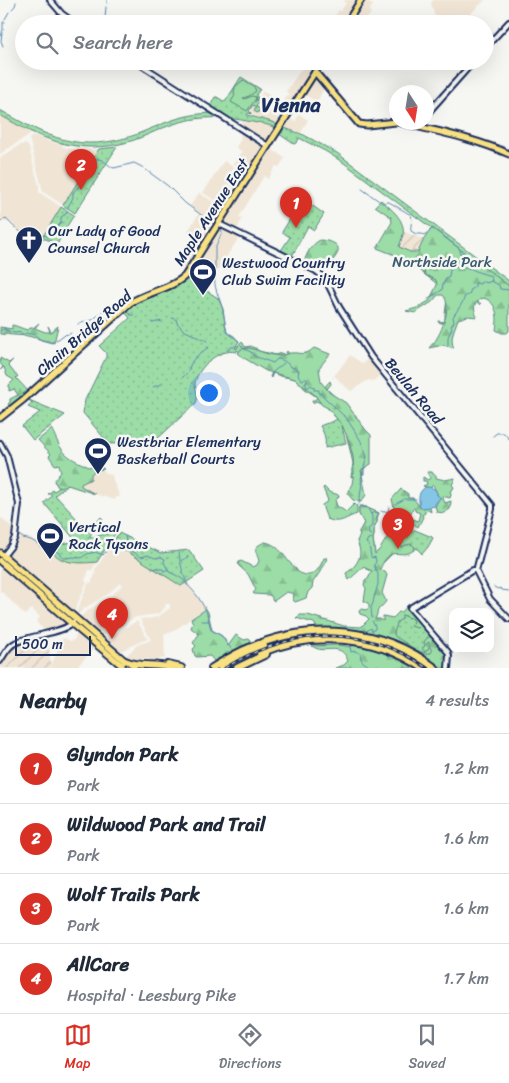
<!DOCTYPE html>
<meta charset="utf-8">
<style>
:root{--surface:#fff;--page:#f6f6f7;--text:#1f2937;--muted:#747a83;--line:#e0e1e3;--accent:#d93025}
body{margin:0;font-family:Sriracha,sans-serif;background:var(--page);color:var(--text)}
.controls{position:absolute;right:15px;bottom:15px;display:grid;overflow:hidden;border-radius:10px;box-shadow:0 5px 20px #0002}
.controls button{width:45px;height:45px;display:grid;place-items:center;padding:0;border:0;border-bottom:1px solid var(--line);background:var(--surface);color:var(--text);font:25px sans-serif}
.compass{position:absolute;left:389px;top:85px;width:45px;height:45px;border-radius:50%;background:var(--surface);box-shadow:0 5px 20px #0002;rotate:168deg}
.scale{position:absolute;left:15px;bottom:12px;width:76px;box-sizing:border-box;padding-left:5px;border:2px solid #1b2f5e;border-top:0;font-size:14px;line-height:18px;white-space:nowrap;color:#1b2f5e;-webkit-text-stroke:4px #f6f6f2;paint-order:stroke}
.you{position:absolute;left:208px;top:392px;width:18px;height:18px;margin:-12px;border:4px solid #fff;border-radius:50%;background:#1a73e8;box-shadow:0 0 0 8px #1a73e833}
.badge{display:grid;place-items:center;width:32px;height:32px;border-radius:50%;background:var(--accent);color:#fff;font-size:16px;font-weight:700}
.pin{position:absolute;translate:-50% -41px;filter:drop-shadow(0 1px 2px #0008)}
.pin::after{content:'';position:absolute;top:26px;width:18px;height:15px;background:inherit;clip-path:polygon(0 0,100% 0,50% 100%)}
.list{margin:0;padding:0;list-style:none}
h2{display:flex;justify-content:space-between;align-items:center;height:65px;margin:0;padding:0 20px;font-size:21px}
h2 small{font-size:16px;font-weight:400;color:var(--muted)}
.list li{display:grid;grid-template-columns:32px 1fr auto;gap:15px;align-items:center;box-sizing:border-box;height:70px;padding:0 20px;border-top:1px solid var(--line)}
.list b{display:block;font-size:19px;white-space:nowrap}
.list p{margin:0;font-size:16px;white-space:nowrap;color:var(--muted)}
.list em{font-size:16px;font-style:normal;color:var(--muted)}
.icon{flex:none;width:28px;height:28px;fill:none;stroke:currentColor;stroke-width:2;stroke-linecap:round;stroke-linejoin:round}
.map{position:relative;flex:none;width:509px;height:668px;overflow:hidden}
.search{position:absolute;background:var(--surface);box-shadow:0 5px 20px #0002;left:15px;right:15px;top:15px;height:55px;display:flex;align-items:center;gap:12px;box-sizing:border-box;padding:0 18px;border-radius:28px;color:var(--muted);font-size:19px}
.sheet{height:345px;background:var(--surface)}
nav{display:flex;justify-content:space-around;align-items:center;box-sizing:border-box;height:70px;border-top:1px solid var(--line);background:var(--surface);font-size:14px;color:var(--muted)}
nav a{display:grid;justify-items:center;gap:2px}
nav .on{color:var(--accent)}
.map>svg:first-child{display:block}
.built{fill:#f0e5d5}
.industrial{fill:url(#industrial-furrows)}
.green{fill:url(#green-dots);stroke:#5c8682}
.forest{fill:url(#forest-firs);stroke:#5c8682}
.pitch{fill:#9cdda7;stroke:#5c8682}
.water{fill:#85c5e6;stroke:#5b89b0}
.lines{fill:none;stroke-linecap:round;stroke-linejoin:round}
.stream{stroke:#5b89b0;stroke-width:1}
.secondary-casing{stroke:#1b2f5e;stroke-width:8}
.primary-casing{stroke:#1b2f5e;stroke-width:9}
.trunk-casing{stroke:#1b2f5e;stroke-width:9}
.motorway-casing{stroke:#1b2f5e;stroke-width:10}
.secondary{stroke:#f6f6f2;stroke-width:4}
.primary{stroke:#f9e181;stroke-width:5}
.trunk{stroke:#f9e181;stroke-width:5.5}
.motorway{stroke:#f9e181;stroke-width:6}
.rail-casing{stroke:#1b2f5e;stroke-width:3}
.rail{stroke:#f6f6f2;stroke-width:1;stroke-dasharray:4;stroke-linecap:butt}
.labels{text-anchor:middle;stroke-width:5;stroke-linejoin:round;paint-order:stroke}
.street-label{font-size:15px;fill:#1b2f5e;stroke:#f6f6f2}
.poi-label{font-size:15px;fill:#1b2f5e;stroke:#f6f6f2;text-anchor:start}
.park-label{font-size:15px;fill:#3b5a70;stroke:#f6f6f2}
.district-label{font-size:20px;font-weight:bold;fill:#1b2f5e;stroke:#f6f6f2}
</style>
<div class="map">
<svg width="509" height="668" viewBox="0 0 509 668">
<defs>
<pattern id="industrial-furrows" width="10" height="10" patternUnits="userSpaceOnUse" patternTransform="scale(1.25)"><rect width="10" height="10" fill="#f0e5d5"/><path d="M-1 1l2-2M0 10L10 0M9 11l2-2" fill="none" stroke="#cdc5b9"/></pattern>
<pattern id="green-dots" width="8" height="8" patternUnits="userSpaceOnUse" patternTransform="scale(1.25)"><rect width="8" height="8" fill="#9cdda7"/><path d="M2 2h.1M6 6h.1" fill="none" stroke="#86be92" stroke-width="1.8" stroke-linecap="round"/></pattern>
<pattern id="forest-firs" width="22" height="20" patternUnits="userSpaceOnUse" patternTransform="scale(1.25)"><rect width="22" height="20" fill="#9cdda7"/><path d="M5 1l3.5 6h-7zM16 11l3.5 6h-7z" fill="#86be92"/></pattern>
</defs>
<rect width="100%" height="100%" fill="#f6f6f2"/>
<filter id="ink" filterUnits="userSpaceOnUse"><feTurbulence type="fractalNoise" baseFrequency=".02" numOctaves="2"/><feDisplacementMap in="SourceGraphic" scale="10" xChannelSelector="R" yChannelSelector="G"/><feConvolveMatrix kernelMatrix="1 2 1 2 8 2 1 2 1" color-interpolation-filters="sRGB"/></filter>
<g filter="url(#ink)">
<!-- built -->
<g class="built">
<path d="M345,0H354L358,2L344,24H333L335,22L332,21L339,10L341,11L342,9L346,3L344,2Z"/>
<path d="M363,0H366L373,5L369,11L371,13L366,20L371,22V24H348Z"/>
<path d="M433,0H485L468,16L471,19L472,24H437L431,3Z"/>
<path d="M307,62L313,71L291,106L283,101L289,94L286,92L299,72Z"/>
<path d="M316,75L325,86L317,102L303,94Z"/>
<path d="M263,91L282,103L272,115L283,120L279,125L260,119V118L249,113Z"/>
<path d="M299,114L308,120L301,133L282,127L288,118L295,122Z"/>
<path d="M0,115L32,133L0,154Z"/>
<path d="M244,120L256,123L257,122L277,128L268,147L285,158L279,167L276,166L268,179L264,176L239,217L242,219L235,233L240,236L216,273L210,272L194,260L187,270L179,266L185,256L181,254L193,235L188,231L199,213L190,206L199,193L222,207L223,205L203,193L224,161L247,176L248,173L233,164L242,152L236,147L241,139L240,135L242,131L240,126Z"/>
<path d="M35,135L49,141L63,145V147L79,150L99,149L63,205L43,192L29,138Z"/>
<path d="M24,144L27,145L29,148L39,186V192L61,207L43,236L36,240L21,233L12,223L1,221L0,158L20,145Z"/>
<path d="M350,355L363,364L369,357L381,374L374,381L368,380L351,391L342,384L335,376L331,380Z"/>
<path d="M96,465L108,474L112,475L114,483L120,497H116L115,500L67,486Z"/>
<path d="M0,517L14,529L10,543L1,551H0Z"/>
<path d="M17,536L30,538L37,542L42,543L39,546H42L45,550L50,551L63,560L81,563L97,562L92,570H89L85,581L87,582L73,614L6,555L15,543Z"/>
<path d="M111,546L128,552L181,586L187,583L206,608L172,632L164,634L165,658L151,661L148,659L134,660H129L125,657L137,645L151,640L140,619L153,618L159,616L170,608V606L169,604H166L164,609L158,614L136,617L101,637L94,631H92L84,625L87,622L80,617L87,611L114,593L122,585L120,583L108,594L85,608L77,615H75L89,582L91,583L96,573L94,571Z"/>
<path d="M0,566L3,567L68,623L67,624L45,631L36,622L40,617L31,609L25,615L1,591L0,592Z"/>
<path d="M137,621L148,639L139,642L119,652L107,642L108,638Z"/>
<path d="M78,632L95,647L76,668H50L63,638L71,641L74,640L77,633Z"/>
</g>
<!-- industrial -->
<g class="industrial">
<path d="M404,232L424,239L419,252H410L399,247L403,238Z"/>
<path d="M47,634L51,664L50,668H0L4,659L16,646L25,641Z"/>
</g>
<!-- green -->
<g class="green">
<path d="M241,77L260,89L256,95L258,98L255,102L258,98L260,100L256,106L263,112L262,114L258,111L257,113L254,111L256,107L253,105L249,111L251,113V114L248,113L247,115L272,122L282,127L304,135L337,153L509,281V295L506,305L482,297L478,301L481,304L480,305L477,302L445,324L438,322V321L445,322V314L448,292L412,265L434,230L344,163L325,151L299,138L297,143L294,144L279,134L277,128L258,122L257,123C230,117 203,115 177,123C157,129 140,140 120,144C73,154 39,138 0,115V110C47,137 80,154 135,135C146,131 156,126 167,122C183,116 199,113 216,113L209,108L215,97H217L225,102Z"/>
<path d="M117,147L75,213L63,205L99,149Z"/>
<path d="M306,201L324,214L314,230L308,226L291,258L280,252L290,237L282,232L293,214V210L294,206L296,207L300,202Z"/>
<path d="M61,207L74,215L62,234L58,243L42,238Z"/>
<path d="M185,277L218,298L223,309L225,324L227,332L239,341L235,348L236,349L241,342L243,343L245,347L251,346L254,348H256L257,350C262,353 269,352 275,355L281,353L285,355L287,351L322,390L330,381L331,384L327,389L352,413L369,434L368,465L364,469V474L351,477L353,463L345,429L342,426L346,443L325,448C326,439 325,435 320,426C325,423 332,423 337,419L325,405L316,401L313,403L312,400H315L317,397L305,389L299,382L295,379L280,376L273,373L271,378L270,377L272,372C258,367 248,360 237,350L236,352C219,348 198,367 195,383C195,390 199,396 196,403L154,442L109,444L83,413L85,400L106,357V353L99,346L130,318L124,311L135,302Z"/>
<path d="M28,400H29L65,415L33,440L22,426L40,412L28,407L32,402Z"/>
<path d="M54,481L68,485L55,495L89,532L101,517L103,519L88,538L116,532L97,562C86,563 74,564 63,560C56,557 53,551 45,550L42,546H39L49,534L62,544L76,541L44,503L51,497V494H48L53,490L54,491L59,488Z"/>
<path d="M362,506L379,513L377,518V522L374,527V535L373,539L375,554L405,526L432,537L433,538L428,547L422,554L417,548L414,550L395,551L374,572L365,568L364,566L367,546L357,542L359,538V536L360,535L359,532L364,523L359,514V507Z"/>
<path d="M119,533L161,553L189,550L204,571L181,586L128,552L110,546Z"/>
<path d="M408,610L442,648L446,662L416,650L376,629Z"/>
</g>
<!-- forest -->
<g class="forest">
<path d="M381,200C391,209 406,220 403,235C402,239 400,243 399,247L410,252H418L424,239L432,228L509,286V331L507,333H502L496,330C498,318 498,303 484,298C473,301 473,308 477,317L468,316L458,319C455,328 449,339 454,348L443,345L429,348C432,344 435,342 437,338C443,328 452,305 443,295H438L432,302L415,313L406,311L417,308L429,301L437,285L436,280L425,275L424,269L418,267H410L405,259L377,248L392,222L391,217L375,206Z"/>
<path d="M320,240C346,242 341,255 325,267L321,266C315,269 309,266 304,263C306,254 311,245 320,240Z"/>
<path d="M39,323L35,328L45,332H50L48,326L51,332L58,326L54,343L28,336L0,334V327L12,329V325C18,326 22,329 28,330L30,328H33Z"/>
<path d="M250,348C260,351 272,357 283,355C285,355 288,353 291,353C301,352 304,357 314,348L330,354L319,368L321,382L330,393L346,403L365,429L371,435V464L361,470L366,495L361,502L353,500L347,493L352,484L354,472L353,457L349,441L342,425L328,408L322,405L315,395L295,379L266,371L244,358L238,353L241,349Z"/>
<path d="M0,358L9,363L13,360L8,365L15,374L18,376L16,378L29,392L11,408L8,404L10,402V399L18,395L14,389L9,391V385L14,380L7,376L4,367L0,370L3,367L0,363Z"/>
<path d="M52,429C62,454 65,456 89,467L97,465L104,469L96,470L91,474V479L81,484V486L95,494L68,485L59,488L54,481L61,472L59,464L55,465L49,456L51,454L38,440Z"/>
<path d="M427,472H432L434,475H436V478L445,480L455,478L452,485L454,487L453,489L450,491L451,495L450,498L442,496L445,503L451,501L450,509L444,513L437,512L435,506C441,499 437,493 433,485L430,488L423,486L427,484L426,481H423V477L428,480L430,478Z"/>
<path d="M324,487L329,492L339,495L338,498L335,500L337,506L346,512L354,504L357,506V514C346,517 341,525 327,519L322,505L328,501L327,498L323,488Z"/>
<path d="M401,489L408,494V498H413L421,508L430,507L431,512L428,510L425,511V513L422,515L423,517L418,527C415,525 412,524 413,519L418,521L420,513L415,511V509L413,508L410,515L408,510L403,511L398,518L390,513L394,508L392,499Z"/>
<path d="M360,506H363L379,513L377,518V522L374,527V535L373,539L375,554C382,549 384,540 390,534L394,535V542C405,551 400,545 411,544L415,547L414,550C399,561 392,542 380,569L385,572L387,575L382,593L386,601C384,605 380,607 378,610C377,613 377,616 375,619H380L383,621V616L393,618L399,612H402L407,606L410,611L417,618L420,625L417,628L411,626L414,622L413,619L402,615V619L397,622C397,626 394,630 394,635C397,639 400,639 404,642C412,647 421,655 431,653L432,651L429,645V642L426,644L429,648L425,652L422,648L425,646L424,642L427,638L431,636C436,642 446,648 448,655C448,659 447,664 447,668H442C419,654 396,640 369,633C352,629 333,631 315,630L316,626L314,623L296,618L300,615H308L344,626L361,627L369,619L366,616L360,614L359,611L362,609L366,610L369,608V604L364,601L366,588L364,585L365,581L368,579L372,571L365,568L364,566L349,580L346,573C352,570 360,561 360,553C360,549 358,544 357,541L360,535L359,532L364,523L359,514V508Z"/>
<path d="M265,542C277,544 283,554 290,563C293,566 296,568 298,572C313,580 318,571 324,558H327L324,566L313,582L312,588L308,592L306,598L295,602L293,600L294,594L287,592C282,594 278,599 273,601L272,600V597L269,595L254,594L253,593L256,590L248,574L238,565L239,562L241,561L253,567L257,565L259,561C256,550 251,548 265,542Z"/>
<path d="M206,609L208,612L212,630L222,636L228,646L236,635L244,640L249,639L252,643L233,651L214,661L210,656L197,657L195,656L193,649L196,646L193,643L199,634L191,628L193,623L191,619Z"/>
<path d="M336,645L346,646L348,647L353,645C374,648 395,656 414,668H335L344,665L348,661C341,640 325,656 312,646Z"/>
</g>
<!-- pitch -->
<path class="pitch" d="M243,80L250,85H253L256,91L249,96L243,98L245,99L252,96L256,97L255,100L247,111L231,102L235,95L234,93L235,87Z"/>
<!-- water -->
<path class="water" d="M426,487C432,487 437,489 437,495L441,498L439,499L435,504L436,506L423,508L420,507C418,499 418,491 426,487Z"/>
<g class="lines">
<!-- stream -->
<g class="stream">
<path d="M107,3V0"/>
<path d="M12,9L15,6L16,2"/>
<path d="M5,19L9,12"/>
<path d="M106,24L105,18L106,7"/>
<path d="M3,46L1,41L2,32L3,30V22H5"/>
<path d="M146,170L168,186L185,203L215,225"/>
<path d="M362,189L382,203H385"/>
<path d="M386,202H389L411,215C413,221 410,225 411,231L416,234H422L424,235L432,229H434L460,249V254L464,252L463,260L460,263L462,267L472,269L478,272L491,276L492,282L499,285L500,289L509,290"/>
<path d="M68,207C69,204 72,201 73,197C73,196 73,194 73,193C75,189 79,188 81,184C83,179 89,159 97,159C103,158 108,166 114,168L134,163L144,168"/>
<path d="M0,221L6,219C10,222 12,226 16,228C22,234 29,237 36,239L42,235L47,236L50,233L53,235L55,234L56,228L61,223V217L66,214L67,210"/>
<path d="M215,271V249L222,232L219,227"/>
<path d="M215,275C213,287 219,296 222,307C224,314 225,322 226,329L227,332L234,336L239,342"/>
<path d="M428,299C432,295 438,293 442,290L443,284L449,276L450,270L459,265"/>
<path d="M126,311L131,315H134"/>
<path d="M172,318L176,319L177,323L181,327L183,330L207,341"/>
<path d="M151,322L152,323L162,321"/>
<path d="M78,324C83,322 85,322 89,321C95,320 97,315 102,312C106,309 114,310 118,310"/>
<path d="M0,331L5,328V330L15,333L20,332V333L23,335L26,333L35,335L41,340L52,343V342L60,338L62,336H64L66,334L68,335L71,333"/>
<path d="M241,345L244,349L251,352L254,356L273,363L277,359C282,359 288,363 291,367L295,368L299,370L298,375L302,380H303L305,378L307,380V382H305L307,388L311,385L314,387V390H319V393L322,394L323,396L344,416"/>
<path d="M448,345V337L452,328L451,326L454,322L453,317C457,310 463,304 465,296L469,295L471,289L475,287V283L480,284L481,282H484L486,283L492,281"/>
<path d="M235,346H238"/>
<path d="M227,350H229L231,347H234"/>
<path d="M271,376L273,372L284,363"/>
<path d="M182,378L189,371C189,360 200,353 209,347"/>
<path d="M153,387L162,384"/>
<path d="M345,416L361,441"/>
<path d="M493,436L497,433H504L509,439"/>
<path d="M404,499H416"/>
<path d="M359,504L362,482L361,479L367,456L361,442"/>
<path d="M395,504L403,500"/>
<path d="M360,506L361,507H367L372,516V526L368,529L369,534L371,535L372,538L368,539L366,543L369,545L371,557L372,558L375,557L376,562L374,565L378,574V584L374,598L373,603L371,608L372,618"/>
<path d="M381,511L383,512L388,511L389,507"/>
<path d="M371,514L374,512L375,514L378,513"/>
<path d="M19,535L23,538L31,540L38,544L46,545L51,550L58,552L62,557L65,558L73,557L81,558L87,554L95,552L103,555C105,553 107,550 109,549C120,543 133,551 141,557L148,555L155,558L161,557L165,559L164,562L169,572L178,576L185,581V583C193,589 200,599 205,609"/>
<path d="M124,547L126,541L125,536"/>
<path d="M179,552C180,563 183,575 188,585"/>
<path d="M180,561L185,559L191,553"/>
<path d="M152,569L158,568L160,569H163L164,571L166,570L169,571"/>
<path d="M494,587L498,589L500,588L502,590L509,591"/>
<path d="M206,610L211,630L222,636L232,650V652"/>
<path d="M201,621H209"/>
<path d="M365,632L371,628L372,631L375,629V626L372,621"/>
<path d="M350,646L351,652L355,651L360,653C361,655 360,657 361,658C362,664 369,664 371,668"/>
<path d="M246,667L247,668"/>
</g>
<!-- secondary casing -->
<g class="secondary-casing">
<g id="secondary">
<path d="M50,0L62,14L76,24"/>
<path d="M485,48L509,22"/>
<path d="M135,61L268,146"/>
<path d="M426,115L474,61"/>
<path d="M219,224L316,271L325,278L339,307L371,357L492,505V509L476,571L490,599L509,619"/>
<path d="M0,443L7,456L19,504L15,537L11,546L3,556"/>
<path d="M0,661C4,655 8,646 15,643C29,635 66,633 73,622"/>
<path d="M448,668L449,656L448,652L410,608L473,570H476"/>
</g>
</g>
<!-- primary casing -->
<g class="primary-casing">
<g id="primary">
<path d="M346,24L361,0"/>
<path d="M315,72L359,124L367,125L396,122"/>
<path d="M398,122C435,131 474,138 509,154"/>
<path d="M0,418L24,399L130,303C147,292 171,289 185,276L322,61"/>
</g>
</g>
<!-- trunk casing -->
<g class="trunk-casing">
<g id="trunk">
<path d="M0,553L81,623"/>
<path d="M0,561L77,628"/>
<path d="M82,624L133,668"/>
<path d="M78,629L125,668"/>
</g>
</g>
<!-- motorway casing -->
<g class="motorway-casing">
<g id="motorway">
<path d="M260,653C313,631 374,635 423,668"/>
<path d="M125,661C140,668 154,663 171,668"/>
<path d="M168,665L181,668"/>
<path d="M212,668C224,661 236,653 249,648C311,621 381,627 435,668"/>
<path d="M221,668L247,654L264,646"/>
<path d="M237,668L266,654"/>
</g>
</g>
<!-- secondary -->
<use href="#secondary" class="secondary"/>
<!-- primary -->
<use href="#primary" class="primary"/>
<!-- trunk -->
<use href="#trunk" class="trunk"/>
<!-- motorway -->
<use href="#motorway" class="motorway"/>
<!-- rail casing -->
<g class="rail-casing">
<g id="rail">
<path d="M126,665L130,668"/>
<path d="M225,668C290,628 363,623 427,668"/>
</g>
</g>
<!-- rail -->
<use href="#rail" class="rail"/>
</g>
</g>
<!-- icons -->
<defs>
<g id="church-pin" transform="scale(1.4375)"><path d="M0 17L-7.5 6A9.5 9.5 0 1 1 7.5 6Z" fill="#1b2f5e" stroke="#f6f6f2"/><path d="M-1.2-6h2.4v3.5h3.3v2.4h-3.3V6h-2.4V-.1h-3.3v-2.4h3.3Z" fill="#fff"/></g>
<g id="stadium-pin" transform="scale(1.4375)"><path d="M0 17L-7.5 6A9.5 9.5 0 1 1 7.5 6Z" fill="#1b2f5e" stroke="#f6f6f2"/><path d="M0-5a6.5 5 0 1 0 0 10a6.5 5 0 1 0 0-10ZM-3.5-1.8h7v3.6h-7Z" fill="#fff"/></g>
</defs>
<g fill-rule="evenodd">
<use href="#church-pin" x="29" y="240"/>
<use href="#stadium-pin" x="203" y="272"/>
<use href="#stadium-pin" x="98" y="451"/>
<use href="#stadium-pin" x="50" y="536"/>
</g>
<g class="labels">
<!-- street labels -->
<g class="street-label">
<text transform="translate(211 212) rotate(-57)" y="5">Maple Avenue East</text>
<text transform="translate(84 333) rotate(-41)" y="5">Chain Bridge Road</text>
<text transform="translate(414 391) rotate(50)" y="5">Beulah Road</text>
</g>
<!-- poi labels -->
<g class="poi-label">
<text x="48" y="236">Our Lady of Good<tspan x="48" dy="17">Counsel Church</tspan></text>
<text x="222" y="268">Westwood Country<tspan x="222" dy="17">Club Swim Facility</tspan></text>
<text x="117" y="447">Westbriar Elementary<tspan x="117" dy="17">Basketball Courts</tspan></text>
<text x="69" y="532">Vertical<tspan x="69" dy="17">Rock Tysons</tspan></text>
</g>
<!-- park labels -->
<g class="park-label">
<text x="442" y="267">Northside Park</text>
</g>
<!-- district labels -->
<g class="district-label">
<text x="291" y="112">Vienna</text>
</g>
</g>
</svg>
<div class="controls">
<button><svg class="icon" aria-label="layers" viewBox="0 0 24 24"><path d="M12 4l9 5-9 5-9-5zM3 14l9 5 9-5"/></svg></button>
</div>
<svg class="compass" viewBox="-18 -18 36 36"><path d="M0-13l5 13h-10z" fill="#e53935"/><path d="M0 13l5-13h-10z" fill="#747a83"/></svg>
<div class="scale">500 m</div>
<div class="you"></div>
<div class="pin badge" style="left:296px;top:228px">1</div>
<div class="pin badge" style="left:81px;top:190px">2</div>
<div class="pin badge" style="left:398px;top:549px">3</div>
<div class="pin badge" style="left:112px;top:639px">4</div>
<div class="search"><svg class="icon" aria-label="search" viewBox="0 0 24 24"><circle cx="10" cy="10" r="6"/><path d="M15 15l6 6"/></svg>Search here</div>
</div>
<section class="sheet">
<h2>Nearby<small>4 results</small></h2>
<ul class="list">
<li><span class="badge">1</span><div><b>Glyndon Park</b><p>Park</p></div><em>1.2 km</em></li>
<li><span class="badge">2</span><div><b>Wildwood Park and Trail</b><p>Park</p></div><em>1.6 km</em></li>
<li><span class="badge">3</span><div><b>Wolf Trails Park</b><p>Park</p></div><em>1.6 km</em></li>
<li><span class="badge">4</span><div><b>AllCare</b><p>Hospital · Leesburg Pike</p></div><em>1.7 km</em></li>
</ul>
</section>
<nav>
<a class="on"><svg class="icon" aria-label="map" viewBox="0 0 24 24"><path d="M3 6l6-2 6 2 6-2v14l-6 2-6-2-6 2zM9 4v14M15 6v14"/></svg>Map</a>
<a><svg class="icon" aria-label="directions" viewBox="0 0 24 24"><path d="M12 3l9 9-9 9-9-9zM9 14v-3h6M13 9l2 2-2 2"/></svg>Directions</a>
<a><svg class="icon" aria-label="saved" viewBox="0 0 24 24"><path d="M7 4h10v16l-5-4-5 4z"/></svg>Saved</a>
</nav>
